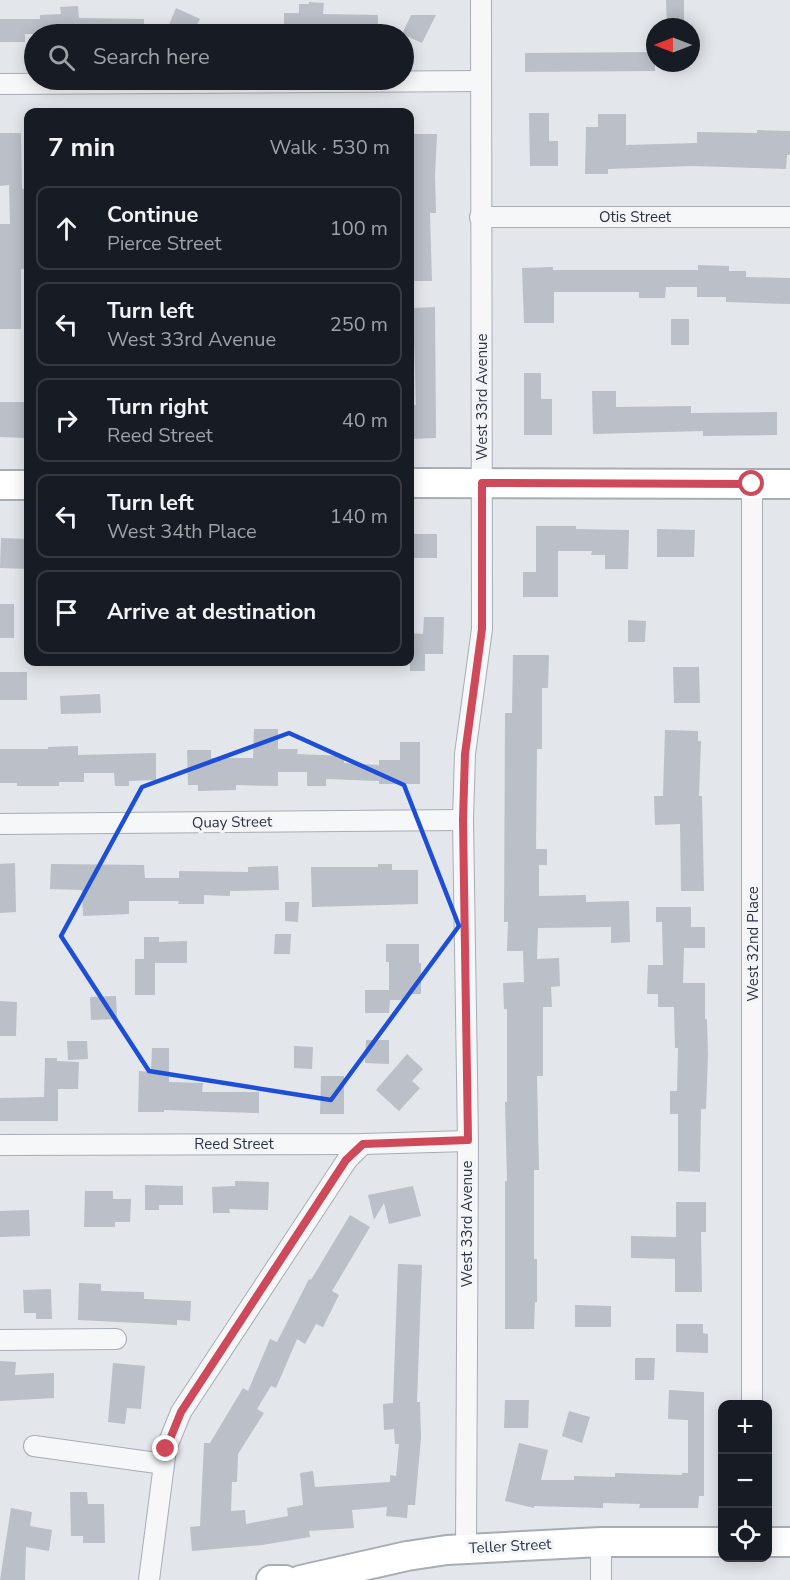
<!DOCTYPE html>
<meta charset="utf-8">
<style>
:root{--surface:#171b24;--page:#242831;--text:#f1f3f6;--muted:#9ea1a6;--line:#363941}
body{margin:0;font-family:"Nunito Sans",sans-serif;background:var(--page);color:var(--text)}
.controls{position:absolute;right:18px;bottom:18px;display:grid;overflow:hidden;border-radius:12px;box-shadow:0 3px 15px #0003}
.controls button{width:54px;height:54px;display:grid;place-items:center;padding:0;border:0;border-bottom:2px solid var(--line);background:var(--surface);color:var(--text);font:30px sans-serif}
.compass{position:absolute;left:646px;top:18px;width:54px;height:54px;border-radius:50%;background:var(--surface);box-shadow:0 3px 15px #0003;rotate:270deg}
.stop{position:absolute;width:18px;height:18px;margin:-14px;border:4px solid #ce4a5b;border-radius:50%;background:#fff}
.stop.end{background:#ce4a5b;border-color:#fff;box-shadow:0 2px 6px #0008}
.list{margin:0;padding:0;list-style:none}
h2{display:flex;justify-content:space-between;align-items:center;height:78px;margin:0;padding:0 24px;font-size:26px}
h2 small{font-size:20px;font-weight:400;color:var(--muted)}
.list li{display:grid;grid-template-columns:39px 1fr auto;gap:18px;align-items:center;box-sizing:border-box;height:84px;margin:0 12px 12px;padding:0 12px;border:2px solid var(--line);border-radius:12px}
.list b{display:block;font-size:22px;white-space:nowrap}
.list p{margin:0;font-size:20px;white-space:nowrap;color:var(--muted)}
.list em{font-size:20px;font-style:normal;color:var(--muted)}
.icon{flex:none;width:33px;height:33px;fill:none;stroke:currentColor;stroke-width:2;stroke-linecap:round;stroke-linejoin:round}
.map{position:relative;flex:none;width:790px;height:1580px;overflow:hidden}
.search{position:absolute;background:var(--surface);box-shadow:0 3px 15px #0003;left:24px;top:24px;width:390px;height:66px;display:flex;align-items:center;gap:15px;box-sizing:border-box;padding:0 21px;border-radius:33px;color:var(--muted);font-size:22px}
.panel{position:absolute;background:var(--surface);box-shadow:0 3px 15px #0003;left:24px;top:108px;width:390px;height:558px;border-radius:12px}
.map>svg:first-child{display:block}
.building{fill:#babfc8}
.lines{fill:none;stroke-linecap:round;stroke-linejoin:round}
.street-casing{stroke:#a8adb5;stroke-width:22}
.secondary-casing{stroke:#a8adb5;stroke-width:32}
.street{stroke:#f6f7f9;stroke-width:20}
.secondary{stroke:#fff;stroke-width:28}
.route{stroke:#ce4a5b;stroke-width:8}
.marked{fill:none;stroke:#1d4ed8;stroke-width:4.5;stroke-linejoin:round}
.labels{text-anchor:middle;stroke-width:6;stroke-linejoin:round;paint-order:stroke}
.street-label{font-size:15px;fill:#2b3343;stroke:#f3f5f8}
</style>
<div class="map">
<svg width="790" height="1580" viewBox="0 0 790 1580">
<rect width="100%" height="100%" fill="#e3e6eb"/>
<!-- building -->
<g class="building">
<path d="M666,0H684V27H667Z"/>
<path d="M309,2L324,3L323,14L378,15V34H284V13H299V4H309Z"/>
<path d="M78,6L79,18L144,19V34H25V42H0V19H40V15L61,14L60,7Z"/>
<path d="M176,8L200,19L193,34H165Z"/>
<path d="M411,15H436L422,43L402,34Z"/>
<path d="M655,52V71L525,72V53Z"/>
<path d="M529,113H549V141H558V166H530Z"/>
<path d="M598,114H626V145L697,143V132L757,133V130L790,131V155H787L786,169L693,166L608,169V174H585L586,127H598Z"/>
<path d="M0,133H21L22,189H28V207H25V269H21V329H0V224H10L9,185L0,186Z"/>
<path d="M410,134H437L435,175L436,213H430L432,281H410V229L412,228Z"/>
<path d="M698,265L729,266V271H746V277L790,278V304L726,302V297H697V287H666L665,298H639V292H554V323H524L522,268L553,267V270H698Z"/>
<path d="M435,307L436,438L410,439V405H416L413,308Z"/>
<rect x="671" y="319" width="18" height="26"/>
<path d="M524,373H541V399H552V435H524Z"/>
<path d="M592,391H616V407L691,406V413L777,412V435L703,436V431L593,434Z"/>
<path d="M0,402H28V438L0,437Z"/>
<path d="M536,526H576V529L629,530L628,569H605V555H591L592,551H558V597H523V572H536Z"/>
<path d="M657,529L695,530L694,557H657Z"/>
<rect x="410" y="534" width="27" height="24"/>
<path d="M1,538L28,539V569L0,568Z"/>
<rect x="0" y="604" width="14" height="34"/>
<path d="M424,617H444L443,654H425V671H410V633L423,634Z"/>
<path d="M628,620L646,621L645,642H628Z"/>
<path d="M513,655H549L548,688H542V749H537L536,849H547V865H539V896L586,895V902L629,901L630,942L611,943V927L538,928L537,959L559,958L560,986L551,987L552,1007H543V1076H537L539,1170H534V1259H537V1302H535L534,1329H505V1181H507L505,1102H507V1009H504L503,983L524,982L523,951H507L508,922H504L505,713H512Z"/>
<path d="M673,667H699L700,703H674Z"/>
<rect x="0" y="672" width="27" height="28"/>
<path d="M100,694L101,713L61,714L60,696Z"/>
<path d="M254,729H278V749H298L297,754L344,756V763L379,765V760H400V742H420V784H379V781L326,779V786H307V772H278V786L236,785V790L198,791V785H188L187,750H211V758H253Z"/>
<path d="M665,730L698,731V741H701L699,796H702L704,891H681L680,824L655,825L654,796H663Z"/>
<path d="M78,746V755L156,753V780L129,781V786H115L114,773H84V782H59V786H17V783H0V749H48V747Z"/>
<path d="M15,863L16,912L0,913V864Z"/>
<path d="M51,864L144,865L145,878H179V871L248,872V867L278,866L279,890L230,891V896L204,895V904H178L179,901H129V914L83,916L82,890L50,889Z"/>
<path d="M378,864H392V870H418V904L312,907L311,867H378Z"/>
<path d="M285,902H299L298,922L285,921Z"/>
<path d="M656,907H691V927H705V948H684L683,983H705V1019H707L708,1055L706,1109H701L700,1172L678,1171V1114H670V1091H677L678,1048H675L674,1007H658V994H647L648,965H663L662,922H656Z"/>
<path d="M275,934H291L290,954H274Z"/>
<path d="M144,937H159V942L187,941V963H155V995H135V959H144Z"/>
<path d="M386,944H419V963H421V994H408V1000H390L389,1013H365V990H389V962H386Z"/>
<path d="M116,996L117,1019L91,1020L90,997Z"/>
<path d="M0,1001L17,1002L16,1036H0Z"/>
<path d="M366,1040H389V1064L365,1063Z"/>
<path d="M67,1041H87L88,1059L68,1060Z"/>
<path d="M294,1046L313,1047L312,1069L294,1068Z"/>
<path d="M152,1048H169V1082L203,1083L202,1092H259V1113L164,1110V1112H138L139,1071L151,1072Z"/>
<path d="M407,1054L423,1069L412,1081L420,1088L399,1111L376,1090Z"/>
<path d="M45,1058H57V1061L79,1062L78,1089H58V1121H0V1098L44,1097Z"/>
<path d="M321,1076H344V1114H320Z"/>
<path d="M235,1181L269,1182L268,1210L229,1209L230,1213H213L212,1187L235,1186Z"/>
<path d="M145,1185L183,1186V1205H159V1210H145Z"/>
<path d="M413,1186L421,1216L389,1224L384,1203L374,1220L368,1195Z"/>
<path d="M85,1191H113V1199H131L130,1222H115V1227H84Z"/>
<path d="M676,1202H706V1232H701L702,1292H675V1259L631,1258V1236L676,1237Z"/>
<path d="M29,1210L30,1236L0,1237V1211Z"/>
<path d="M350,1215L370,1227L332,1291L339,1295L323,1327L316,1324L305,1344L297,1339L276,1388L271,1386L257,1409L264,1413L238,1454L237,1482H232L231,1511L245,1510L246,1524L288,1516L287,1508L303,1505L300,1473L313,1471L315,1487L390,1482V1475L396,1476L399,1444H395L394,1429L384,1430L383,1404L393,1403L398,1264L422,1265L417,1402H420L421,1438L415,1505H408L407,1518L386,1516L387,1507L352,1510L354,1528L309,1531L310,1537L262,1545L192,1551L190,1527L200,1526L204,1443H210L243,1388L248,1391L270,1339L277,1342L309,1279L311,1280Z"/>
<path d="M79,1283L101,1284V1291L144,1292V1299L191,1301L190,1321L177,1320V1325L78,1320Z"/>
<path d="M51,1289L52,1319H36V1313H24L23,1290Z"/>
<path d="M575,1305L611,1306V1327H575Z"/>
<path d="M676,1324H703V1333L708,1334V1353L676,1352Z"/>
<path d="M635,1358H655L654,1380H635Z"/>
<path d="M0,1361L16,1362L15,1375L54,1373V1398L0,1401Z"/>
<path d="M113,1363L145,1366L141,1409L127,1408L125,1424L108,1422Z"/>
<path d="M669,1390L704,1392V1496H699L698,1508H639L640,1504L603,1503V1508L534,1506V1508L505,1501L519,1443L548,1450L541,1480H574V1476L615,1477V1473L682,1475V1473H688V1420L668,1419Z"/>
<path d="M505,1400H529L528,1428H504Z"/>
<path d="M569,1411L590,1417L582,1443L562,1436Z"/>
<path d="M70,1492H87L88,1504H104L105,1543H83V1536H71Z"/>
<path d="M11,1508L32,1512L30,1526L52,1530L49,1551L26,1547L25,1580H0Z"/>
</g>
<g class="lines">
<!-- street casing -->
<g class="street-casing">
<g id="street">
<path d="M0,84L481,81"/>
<path d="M480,217H790"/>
<path d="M752,484V1404"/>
<path d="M0,824L463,820"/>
<path d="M0,1145L363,1144L468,1141"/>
<path d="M0,1340L116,1339"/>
<path d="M34,1446L164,1464"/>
<path d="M601,1542V1580"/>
<path d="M466,1548L468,1141L463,820L465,754L482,629L481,0"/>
<path d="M149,1580L166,1449L181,1412L347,1160L363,1144"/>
</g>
</g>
<!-- secondary casing -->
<g class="secondary-casing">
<g id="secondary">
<path d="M410,483L790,484"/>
<path d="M0,485H28"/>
<path d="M768,1542H790"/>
<path d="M271,1580H285"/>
<path d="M301,1580L407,1556L447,1550L601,1542H722"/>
</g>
</g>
<!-- street -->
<use href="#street" class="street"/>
<!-- secondary -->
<use href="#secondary" class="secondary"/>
</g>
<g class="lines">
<!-- route -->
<path class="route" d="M166,1449L181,1412L346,1160L363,1144L468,1140L463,820L465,754L482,629V483L752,484"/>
</g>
<!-- marked area -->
<path class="marked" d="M289,733L404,785L459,926L331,1100L149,1071L61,936L142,787Z"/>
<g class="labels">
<!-- street labels -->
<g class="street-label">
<text x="635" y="222">Otis Street</text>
<text transform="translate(482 397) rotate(-90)" y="5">West 33rd Avenue</text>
<text transform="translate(232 822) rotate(-1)" y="5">Quay Street</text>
<text transform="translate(753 944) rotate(-90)" y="5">West 32nd Place</text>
<text x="234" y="1149">Reed Street</text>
<text transform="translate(467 1224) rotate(-90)" y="5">West 33rd Avenue</text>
<text transform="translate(510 1546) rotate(-3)" y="5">Teller Street</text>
</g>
</g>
</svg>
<div class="controls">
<button>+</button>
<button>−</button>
<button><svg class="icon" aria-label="locate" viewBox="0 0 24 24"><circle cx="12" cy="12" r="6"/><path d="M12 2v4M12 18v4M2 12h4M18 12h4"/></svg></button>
</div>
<svg class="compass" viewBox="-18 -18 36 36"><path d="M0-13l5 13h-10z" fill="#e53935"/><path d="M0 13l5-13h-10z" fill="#9ea1a6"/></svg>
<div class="stop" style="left:752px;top:484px"></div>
<div class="stop end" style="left:166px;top:1449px"></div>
<div class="search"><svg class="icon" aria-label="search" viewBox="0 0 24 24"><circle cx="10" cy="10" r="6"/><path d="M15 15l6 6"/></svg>Search here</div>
<section class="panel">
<h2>7 min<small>Walk · 530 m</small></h2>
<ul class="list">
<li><svg class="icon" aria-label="ahead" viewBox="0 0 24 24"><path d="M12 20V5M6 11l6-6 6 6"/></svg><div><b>Continue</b><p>Pierce Street</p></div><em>100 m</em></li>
<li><svg class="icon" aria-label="left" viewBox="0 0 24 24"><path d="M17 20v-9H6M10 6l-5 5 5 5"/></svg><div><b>Turn left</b><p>West 33rd Avenue</p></div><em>250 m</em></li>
<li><svg class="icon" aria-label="right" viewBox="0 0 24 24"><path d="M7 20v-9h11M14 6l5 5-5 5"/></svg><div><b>Turn right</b><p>Reed Street</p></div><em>40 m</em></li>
<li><svg class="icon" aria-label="left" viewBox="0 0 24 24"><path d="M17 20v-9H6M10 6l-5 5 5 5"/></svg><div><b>Turn left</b><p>West 34th Place</p></div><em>140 m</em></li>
<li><svg class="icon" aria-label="arrive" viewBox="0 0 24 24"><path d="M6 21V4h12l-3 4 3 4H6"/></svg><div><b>Arrive at destination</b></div></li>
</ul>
</section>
</div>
